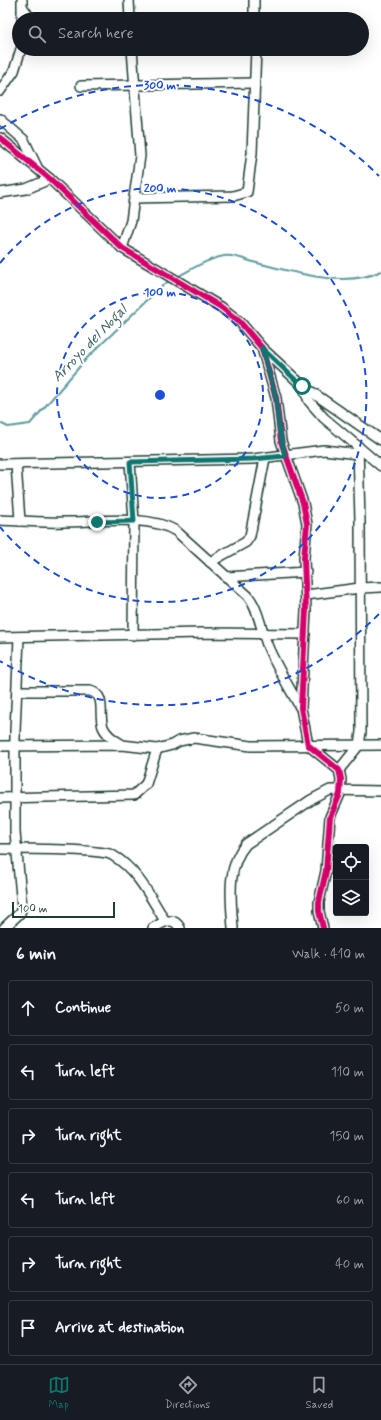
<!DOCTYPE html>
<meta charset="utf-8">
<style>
:root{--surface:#171b24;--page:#242831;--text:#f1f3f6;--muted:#9ea1a6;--line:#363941;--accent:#0f766e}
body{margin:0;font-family:Mynerve,sans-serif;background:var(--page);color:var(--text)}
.controls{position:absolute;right:12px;bottom:12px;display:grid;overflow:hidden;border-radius:4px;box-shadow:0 4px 16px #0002}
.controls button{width:36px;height:36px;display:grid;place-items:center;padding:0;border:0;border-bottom:1px solid var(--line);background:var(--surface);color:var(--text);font:20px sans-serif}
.scale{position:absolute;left:12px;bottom:10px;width:103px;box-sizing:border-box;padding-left:4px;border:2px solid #1f3d34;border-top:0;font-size:11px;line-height:14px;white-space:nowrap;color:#1f3d34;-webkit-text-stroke:3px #fff;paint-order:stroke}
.stop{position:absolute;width:12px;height:12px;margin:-9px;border:3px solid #0f766e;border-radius:50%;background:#fff}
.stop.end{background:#0f766e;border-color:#fff;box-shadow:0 1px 4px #0008}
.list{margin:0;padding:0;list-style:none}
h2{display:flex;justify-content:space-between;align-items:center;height:52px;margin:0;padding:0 16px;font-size:17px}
h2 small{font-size:13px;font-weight:400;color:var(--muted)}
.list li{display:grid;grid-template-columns:26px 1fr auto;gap:12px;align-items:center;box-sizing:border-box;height:56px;margin:0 8px 8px;padding:0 8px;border:1px solid var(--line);border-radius:4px}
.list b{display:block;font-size:15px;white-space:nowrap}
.list em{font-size:13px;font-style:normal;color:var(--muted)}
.icon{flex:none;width:22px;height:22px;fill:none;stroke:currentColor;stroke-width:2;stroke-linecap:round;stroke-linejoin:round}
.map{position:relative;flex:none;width:381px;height:928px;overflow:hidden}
.search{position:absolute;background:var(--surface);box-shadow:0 4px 16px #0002;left:12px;right:12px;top:12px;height:44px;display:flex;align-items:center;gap:10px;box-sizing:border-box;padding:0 14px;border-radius:22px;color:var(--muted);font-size:15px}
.sheet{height:436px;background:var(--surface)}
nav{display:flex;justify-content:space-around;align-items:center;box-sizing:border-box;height:56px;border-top:1px solid var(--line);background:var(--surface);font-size:11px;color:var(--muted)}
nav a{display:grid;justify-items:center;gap:2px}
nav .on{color:var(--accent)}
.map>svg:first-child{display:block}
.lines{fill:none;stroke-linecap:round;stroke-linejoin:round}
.stream{stroke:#5f9b9e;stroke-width:2}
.minor-casing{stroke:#1f3d34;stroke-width:12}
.minor{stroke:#fff;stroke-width:9}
.cycleway-casing{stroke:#fff;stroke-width:8}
.cycleway{stroke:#d6006c;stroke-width:6}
.route{stroke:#0f766e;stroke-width:5}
.ring{fill:none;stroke:#1d4ed8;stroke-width:2;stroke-dasharray:7 5}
.labels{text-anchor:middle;stroke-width:4;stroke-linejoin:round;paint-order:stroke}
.water-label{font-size:15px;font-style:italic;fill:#3a6460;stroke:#fff}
.centre{fill:#1d4ed8;stroke:#fff;stroke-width:2}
.ring-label{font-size:12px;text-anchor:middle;font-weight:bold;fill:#1d4ed8;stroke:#fff;stroke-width:4;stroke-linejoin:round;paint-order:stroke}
</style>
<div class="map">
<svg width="381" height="928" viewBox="0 0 381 928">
<rect width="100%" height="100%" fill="#fff"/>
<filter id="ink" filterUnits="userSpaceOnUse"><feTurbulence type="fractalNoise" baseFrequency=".025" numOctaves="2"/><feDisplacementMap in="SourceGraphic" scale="8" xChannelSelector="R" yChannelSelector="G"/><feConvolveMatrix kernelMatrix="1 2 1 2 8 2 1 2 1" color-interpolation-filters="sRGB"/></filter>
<g filter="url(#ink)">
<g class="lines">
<!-- stream -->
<g class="stream">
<path d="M177,277C192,269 207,259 224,256C234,254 248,261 257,263C293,272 346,289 381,271"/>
<path d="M0,423L8,427L30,424L87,358L163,285L171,280"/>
</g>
<!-- minor casing -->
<g class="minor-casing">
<g id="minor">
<path d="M22,0V19"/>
<path d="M129,0L130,19"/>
<path d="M254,0V19"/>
<path d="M23,8L31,19"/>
<path d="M132,49L140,156L134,198"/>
<path d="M81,86L255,83"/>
<path d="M0,91L14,71L21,49"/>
<path d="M0,119L24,140L37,167"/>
<path d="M0,138L50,179L122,248L221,307L240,322L262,348L276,398L281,441L303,503L307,524L304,558L306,610L301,708L308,745L339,770L341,779L340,794L330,817L326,871L319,902V911L323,928"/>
<path d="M0,193L26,189L50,179"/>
<path d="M122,248L131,221L134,198L233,196L247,192L252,153L256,49"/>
<path d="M263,349L303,386L309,401L324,418L381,466"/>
<path d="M303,386L381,440"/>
<path d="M130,462L134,521L133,635"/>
<path d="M0,464L253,459L324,450L358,454"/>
<path d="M16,464L20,521"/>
<path d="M0,520C21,521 43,523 64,522C98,522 147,514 176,531L248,596C259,610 261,630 268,647C277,668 289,687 300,707"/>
<path d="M210,562L246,542L250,536L265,458"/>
<path d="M226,577L306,572"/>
<path d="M306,595L360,588L381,587"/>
<path d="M0,637L203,633L305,634"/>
<path d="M17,691H90C107,695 98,714 103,727C106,735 114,740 121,744"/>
<path d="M0,746L122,745L157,749L172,745L179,741L194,738L251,746L381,745"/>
<path d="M339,770L359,745L361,732L360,521L358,446"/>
<path d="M0,798L134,795L146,784L157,749"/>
<path d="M0,849C17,849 102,849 112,855C137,869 151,898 165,921"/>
<path d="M4,928L20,913L22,907L15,832V731L19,637"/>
<path d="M153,928C162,923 173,915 180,928"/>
<path d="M233,928C231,899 226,867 246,844L311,800L330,790L381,791"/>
</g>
</g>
<!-- minor -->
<use href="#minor" class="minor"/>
<!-- cycleway casing -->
<g class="cycleway-casing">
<path id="cycleway" d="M0,138L50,179L122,248L221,307L240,322L262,348L276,398L281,441L303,503L307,524L304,558L306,610L301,708L308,745L339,770L341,779L340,794L330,817L326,871L319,902V911L323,928"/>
</g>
<!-- cycleway -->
<use href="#cycleway" class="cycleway"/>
</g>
</g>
<g class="lines" filter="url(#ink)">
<!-- route -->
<path class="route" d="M97,522L134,521L130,462L253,459L285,456L279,427L276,398L262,348L302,386"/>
</g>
<!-- distance rings -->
<g class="ring">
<circle cx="160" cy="395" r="103"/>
<path d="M0 263A207 207 0 1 1 0 527"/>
<path d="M379 614A310 310 0 0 1 0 661M0 129A310 310 0 0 1 379 176"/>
</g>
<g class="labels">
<!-- water labels -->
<g class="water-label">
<text transform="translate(89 343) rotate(-46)" y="5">Arroyo del Nogal</text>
</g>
</g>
<circle cx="160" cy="395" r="6" class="centre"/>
<g class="ring-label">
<text x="160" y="89">300 m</text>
<text x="160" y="192">200 m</text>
<text x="160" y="296">100 m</text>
</g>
</svg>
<div class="controls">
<button><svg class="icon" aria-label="locate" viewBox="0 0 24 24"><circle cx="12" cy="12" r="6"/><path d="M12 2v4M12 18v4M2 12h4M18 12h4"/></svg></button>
<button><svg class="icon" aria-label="layers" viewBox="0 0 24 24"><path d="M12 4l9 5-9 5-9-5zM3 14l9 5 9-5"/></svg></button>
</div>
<div class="scale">100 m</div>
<div class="stop" style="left:302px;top:386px"></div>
<div class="stop end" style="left:97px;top:522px"></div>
<div class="search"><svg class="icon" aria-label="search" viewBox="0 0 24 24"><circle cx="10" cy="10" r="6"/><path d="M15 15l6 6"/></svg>Search here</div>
</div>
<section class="sheet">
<h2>6 min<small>Walk · 410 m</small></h2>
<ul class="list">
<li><svg class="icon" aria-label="ahead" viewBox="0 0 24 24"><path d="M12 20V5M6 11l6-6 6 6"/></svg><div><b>Continue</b></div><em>50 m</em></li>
<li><svg class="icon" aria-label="left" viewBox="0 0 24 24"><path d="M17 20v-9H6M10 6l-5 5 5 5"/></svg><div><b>Turn left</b></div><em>110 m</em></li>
<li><svg class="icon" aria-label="right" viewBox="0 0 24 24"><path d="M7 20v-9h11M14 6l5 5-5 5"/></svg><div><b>Turn right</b></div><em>150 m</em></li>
<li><svg class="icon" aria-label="left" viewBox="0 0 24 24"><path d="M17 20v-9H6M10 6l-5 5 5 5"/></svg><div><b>Turn left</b></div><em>60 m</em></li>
<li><svg class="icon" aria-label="right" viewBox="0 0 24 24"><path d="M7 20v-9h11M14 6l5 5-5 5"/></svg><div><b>Turn right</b></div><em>40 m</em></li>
<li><svg class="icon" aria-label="arrive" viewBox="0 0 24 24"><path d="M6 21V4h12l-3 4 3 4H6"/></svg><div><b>Arrive at destination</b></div></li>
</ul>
</section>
<nav>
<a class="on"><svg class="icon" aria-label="map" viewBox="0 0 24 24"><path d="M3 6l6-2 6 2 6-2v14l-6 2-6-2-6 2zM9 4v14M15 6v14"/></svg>Map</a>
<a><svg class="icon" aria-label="directions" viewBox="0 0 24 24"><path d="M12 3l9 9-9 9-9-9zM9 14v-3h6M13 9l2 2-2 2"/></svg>Directions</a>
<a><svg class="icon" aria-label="saved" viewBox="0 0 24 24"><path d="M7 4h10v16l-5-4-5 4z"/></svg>Saved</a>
</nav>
